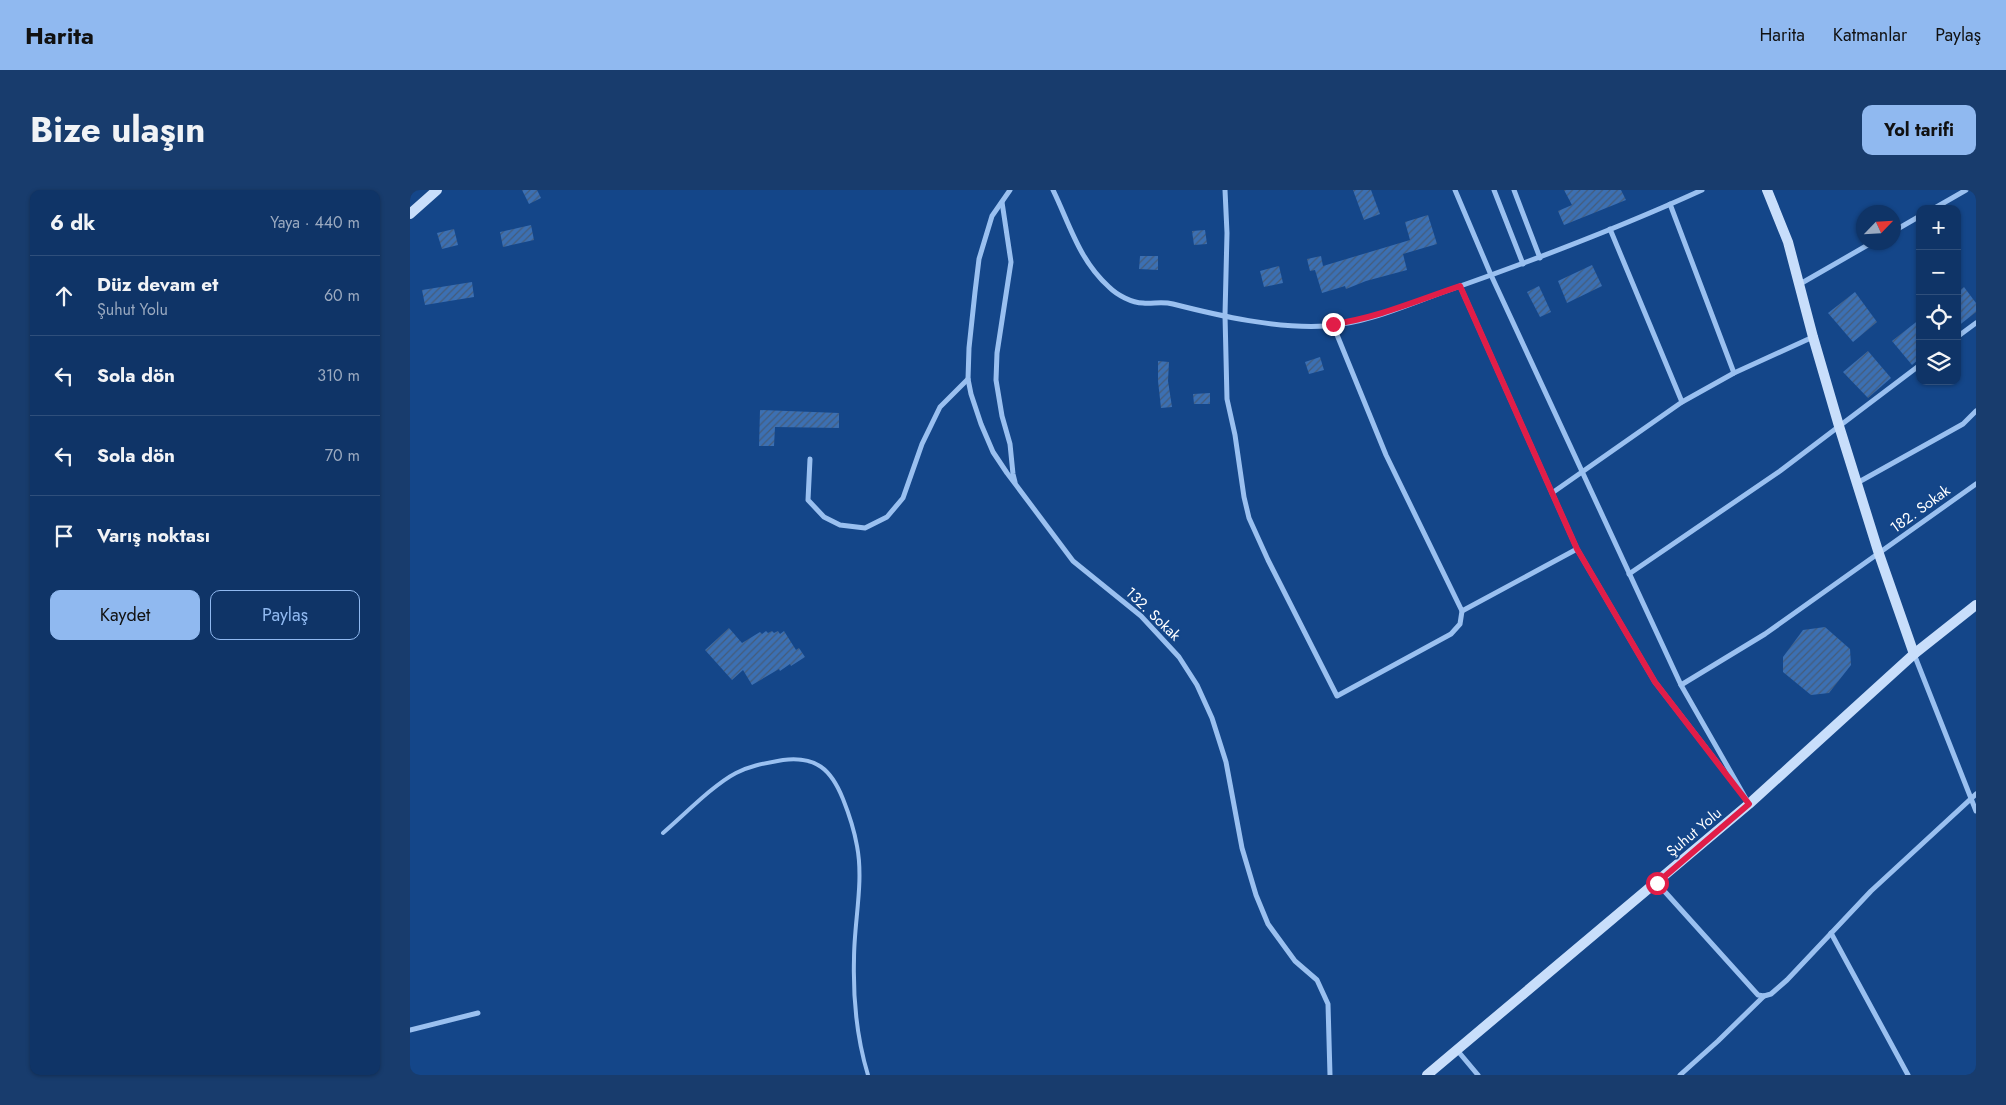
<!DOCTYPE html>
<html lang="tr">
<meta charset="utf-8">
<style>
:root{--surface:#0f3467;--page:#183c6d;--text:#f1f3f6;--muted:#9baac0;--line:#2f4f7b;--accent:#90b9f0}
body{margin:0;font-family:Jost,sans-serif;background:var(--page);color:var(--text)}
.controls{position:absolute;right:15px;top:15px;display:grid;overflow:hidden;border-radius:10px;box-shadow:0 1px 4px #0004}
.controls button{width:45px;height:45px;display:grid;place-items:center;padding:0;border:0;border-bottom:1px solid var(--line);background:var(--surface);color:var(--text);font:25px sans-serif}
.compass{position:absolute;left:1446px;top:15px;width:45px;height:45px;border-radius:50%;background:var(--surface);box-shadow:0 1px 4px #0004;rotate:65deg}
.stop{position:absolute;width:15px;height:15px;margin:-11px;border:4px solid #e11d48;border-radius:50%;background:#fff}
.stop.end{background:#e11d48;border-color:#fff;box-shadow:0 1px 5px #0008}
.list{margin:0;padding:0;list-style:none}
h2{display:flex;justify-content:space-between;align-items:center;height:65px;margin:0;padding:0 20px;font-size:21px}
h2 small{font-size:16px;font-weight:400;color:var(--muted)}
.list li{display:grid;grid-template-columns:32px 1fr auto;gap:15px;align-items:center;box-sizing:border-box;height:80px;padding:0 20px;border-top:1px solid var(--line)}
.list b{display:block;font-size:19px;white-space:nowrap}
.list p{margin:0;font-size:16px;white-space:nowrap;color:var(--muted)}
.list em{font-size:16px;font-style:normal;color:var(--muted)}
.actions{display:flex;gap:10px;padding:15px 20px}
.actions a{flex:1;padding:11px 0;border:1px solid var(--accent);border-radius:10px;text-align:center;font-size:18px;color:var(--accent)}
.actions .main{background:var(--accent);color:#111}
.icon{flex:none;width:28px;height:28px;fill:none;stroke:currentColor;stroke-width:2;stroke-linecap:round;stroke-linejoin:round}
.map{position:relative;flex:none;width:1566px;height:885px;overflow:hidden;border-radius:10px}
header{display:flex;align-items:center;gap:30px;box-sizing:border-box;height:70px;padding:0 25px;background:var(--accent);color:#111}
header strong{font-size:24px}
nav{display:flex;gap:28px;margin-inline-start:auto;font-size:18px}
.intro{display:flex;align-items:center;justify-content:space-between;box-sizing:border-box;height:120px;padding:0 30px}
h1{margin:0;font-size:35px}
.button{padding:12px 22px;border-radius:10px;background:var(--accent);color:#111;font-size:18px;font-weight:700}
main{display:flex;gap:30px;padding:0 30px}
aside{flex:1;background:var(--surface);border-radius:10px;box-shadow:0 1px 4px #0004}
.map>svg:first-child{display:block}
.building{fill:url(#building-hatch)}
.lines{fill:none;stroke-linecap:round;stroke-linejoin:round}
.lane{stroke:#9ac0f0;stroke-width:4}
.street{stroke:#9ac0f0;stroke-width:5}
.secondary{stroke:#c8defb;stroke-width:10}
.route{stroke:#e11d48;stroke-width:6}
.labels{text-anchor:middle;stroke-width:4;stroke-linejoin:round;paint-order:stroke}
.street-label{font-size:15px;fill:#fff;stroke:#144689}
</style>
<header>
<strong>Harita</strong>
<nav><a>Harita</a><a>Katmanlar</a><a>Paylaş</a></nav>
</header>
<div class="intro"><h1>Bize ulaşın</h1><a class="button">Yol tarifi</a></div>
<main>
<aside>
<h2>6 dk<small>Yaya · 440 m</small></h2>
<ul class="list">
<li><svg class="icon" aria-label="ahead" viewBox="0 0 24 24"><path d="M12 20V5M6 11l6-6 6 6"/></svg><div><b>Düz devam et</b><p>Şuhut Yolu</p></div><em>60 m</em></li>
<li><svg class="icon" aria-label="left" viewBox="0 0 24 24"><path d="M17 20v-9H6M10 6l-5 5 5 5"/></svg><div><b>Sola dön</b></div><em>310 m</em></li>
<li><svg class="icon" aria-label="left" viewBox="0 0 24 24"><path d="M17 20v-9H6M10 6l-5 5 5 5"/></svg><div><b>Sola dön</b></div><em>70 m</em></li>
<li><svg class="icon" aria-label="arrive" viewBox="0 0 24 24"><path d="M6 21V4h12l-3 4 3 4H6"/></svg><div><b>Varış noktası</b></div></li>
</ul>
<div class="actions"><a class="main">Kaydet</a><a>Paylaş</a></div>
</aside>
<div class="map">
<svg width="1566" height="885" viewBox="0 0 1566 885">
<defs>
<pattern id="building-hatch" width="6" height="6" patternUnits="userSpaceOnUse" patternTransform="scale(1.25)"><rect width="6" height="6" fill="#3c70b3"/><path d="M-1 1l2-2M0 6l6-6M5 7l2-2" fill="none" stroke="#455c7a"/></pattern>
</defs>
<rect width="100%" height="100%" fill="#144689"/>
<!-- building -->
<g class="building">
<path d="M112,0H127L131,8L119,14Z"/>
<path d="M943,0H961L970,24L954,30Z"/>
<path d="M1154,0H1211L1216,10L1154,35L1148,21L1162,15Z"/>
<path d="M1018,25L1027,54L993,64L997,80L956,91L936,99L935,96L912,103L905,80L900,81L897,69L911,66L913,76L1000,50L995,32Z"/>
<path d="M121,35L124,50L93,57L90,42Z"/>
<path d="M44,39L48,55L32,59L27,43Z"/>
<path d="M795,40L797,54L784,55L782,41Z"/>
<path d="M730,66H748V80L729,79Z"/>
<path d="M1182,75L1192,96L1157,113L1148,91Z"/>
<path d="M869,76L873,93L854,97L850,81Z"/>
<path d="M62,92L64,107L15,115L12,100Z"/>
<path d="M1129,96L1141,122L1130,127L1117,102Z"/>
<path d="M1554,97L1566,113V122L1547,137V103Z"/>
<path d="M1445,102L1467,132L1443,152L1418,123Z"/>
<path d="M1510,129V168L1502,175L1482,151Z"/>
<path d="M1458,161L1481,188L1458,208L1433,182Z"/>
<path d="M910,167L914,180L899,184L895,172Z"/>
<path d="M748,171L759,172L758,191L762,217L751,218L748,191Z"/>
<path d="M800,203V214H784L783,204Z"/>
<path d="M350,220L429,223V238L365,237L364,256H349Z"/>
<path d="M1415,437L1440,459L1441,475L1419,503L1401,505L1373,482V467L1393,440Z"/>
<path d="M319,438L332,453L350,442L352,444L356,441L358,443L362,441L364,443L368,441L370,444L374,441L386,460L389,458L395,467L381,476L380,474L370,481L369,479L342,495L333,480L322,490L295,460Z"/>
</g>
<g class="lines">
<!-- lane -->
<path class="lane" d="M253,643C274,625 303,595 326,583C341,575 357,573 373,570C406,566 421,579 433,609C439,624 444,639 447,656C454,692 444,732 444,769C443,807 447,849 458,885"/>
<!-- street -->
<g class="street">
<path d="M600,0L582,26L569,69L565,102L559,158L558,189L561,204L571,234L583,262L597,283L663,371L731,426L769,467L787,495L802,528L816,572L832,658L846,705L858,734L885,771L907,790L918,814L920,885"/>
<path d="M643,0C660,35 669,70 699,97C707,105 722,113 733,113C743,114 752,111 763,114C810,126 867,139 916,136C960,133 1001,113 1042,99C1127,69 1211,37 1292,0"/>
<path d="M815,0L817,43L815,125L817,209L825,245L834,307L839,328L858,370L927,506L1041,444L1050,434L1052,421"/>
<path d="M1045,0L1081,85L1271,495L1339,614"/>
<path d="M1084,0L1113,74"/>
<path d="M1104,0L1130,68"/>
<path d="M592,12L601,72L587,163L586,190L592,226L600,254L603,284L605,292"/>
<path d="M1260,14L1324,183"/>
<path d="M1523,19L1556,0"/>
<path d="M1200,39L1272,212"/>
<path d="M1484,41L1510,26"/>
<path d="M1390,94L1463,52"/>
<path d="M1050,96L1167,359L1245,492L1327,598"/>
<path d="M923,135L976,265L1052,421L1167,359"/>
<path d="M1547,147L1566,133"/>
<path d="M400,269L398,310L414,327L430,335L455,338L477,327L493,308L512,254L530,217L558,189"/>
<path d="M1447,293L1553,234L1566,221"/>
<path d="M1142,303L1272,212L1324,183L1403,147"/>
<path d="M1219,384L1370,281L1510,175"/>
<path d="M1504,464L1566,621"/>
<path d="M1271,495L1355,444L1566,294"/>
<path d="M1247,693L1348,805L1354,806L1361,804L1377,790L1461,701L1566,604"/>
<path d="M1421,743L1498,885"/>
<path d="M0,840L68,823"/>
<path d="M1047,860L1068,885"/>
<path d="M1270,885L1308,851L1354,806"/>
</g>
<!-- secondary -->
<g class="secondary">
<path d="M1357,0L1378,52L1403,147L1429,236L1469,364L1504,464"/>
<path d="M0,24L27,0"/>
<path d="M1017,885L1339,614L1504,464L1566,415"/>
</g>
</g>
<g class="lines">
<!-- route -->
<path class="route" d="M923,134C967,128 1008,110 1050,96L1167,359L1245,492L1339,614L1247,693"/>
</g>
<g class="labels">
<!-- street labels -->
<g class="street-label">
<text transform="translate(1510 319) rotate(-36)" y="5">182. Sokak</text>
<text transform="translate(743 424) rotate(44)" y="5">132. Sokak</text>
<text transform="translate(1284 642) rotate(-40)" y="5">Şuhut Yolu</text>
</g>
</g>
</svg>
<div class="controls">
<button>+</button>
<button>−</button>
<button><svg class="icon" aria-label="locate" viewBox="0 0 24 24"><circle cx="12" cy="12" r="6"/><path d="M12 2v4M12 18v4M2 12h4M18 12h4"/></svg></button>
<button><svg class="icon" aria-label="layers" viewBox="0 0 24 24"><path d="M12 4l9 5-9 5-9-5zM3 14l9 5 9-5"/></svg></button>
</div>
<svg class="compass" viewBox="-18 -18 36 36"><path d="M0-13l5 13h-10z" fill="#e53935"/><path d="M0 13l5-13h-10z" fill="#9baac0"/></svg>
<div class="stop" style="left:1247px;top:693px"></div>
<div class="stop end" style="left:923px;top:134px"></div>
</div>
</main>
